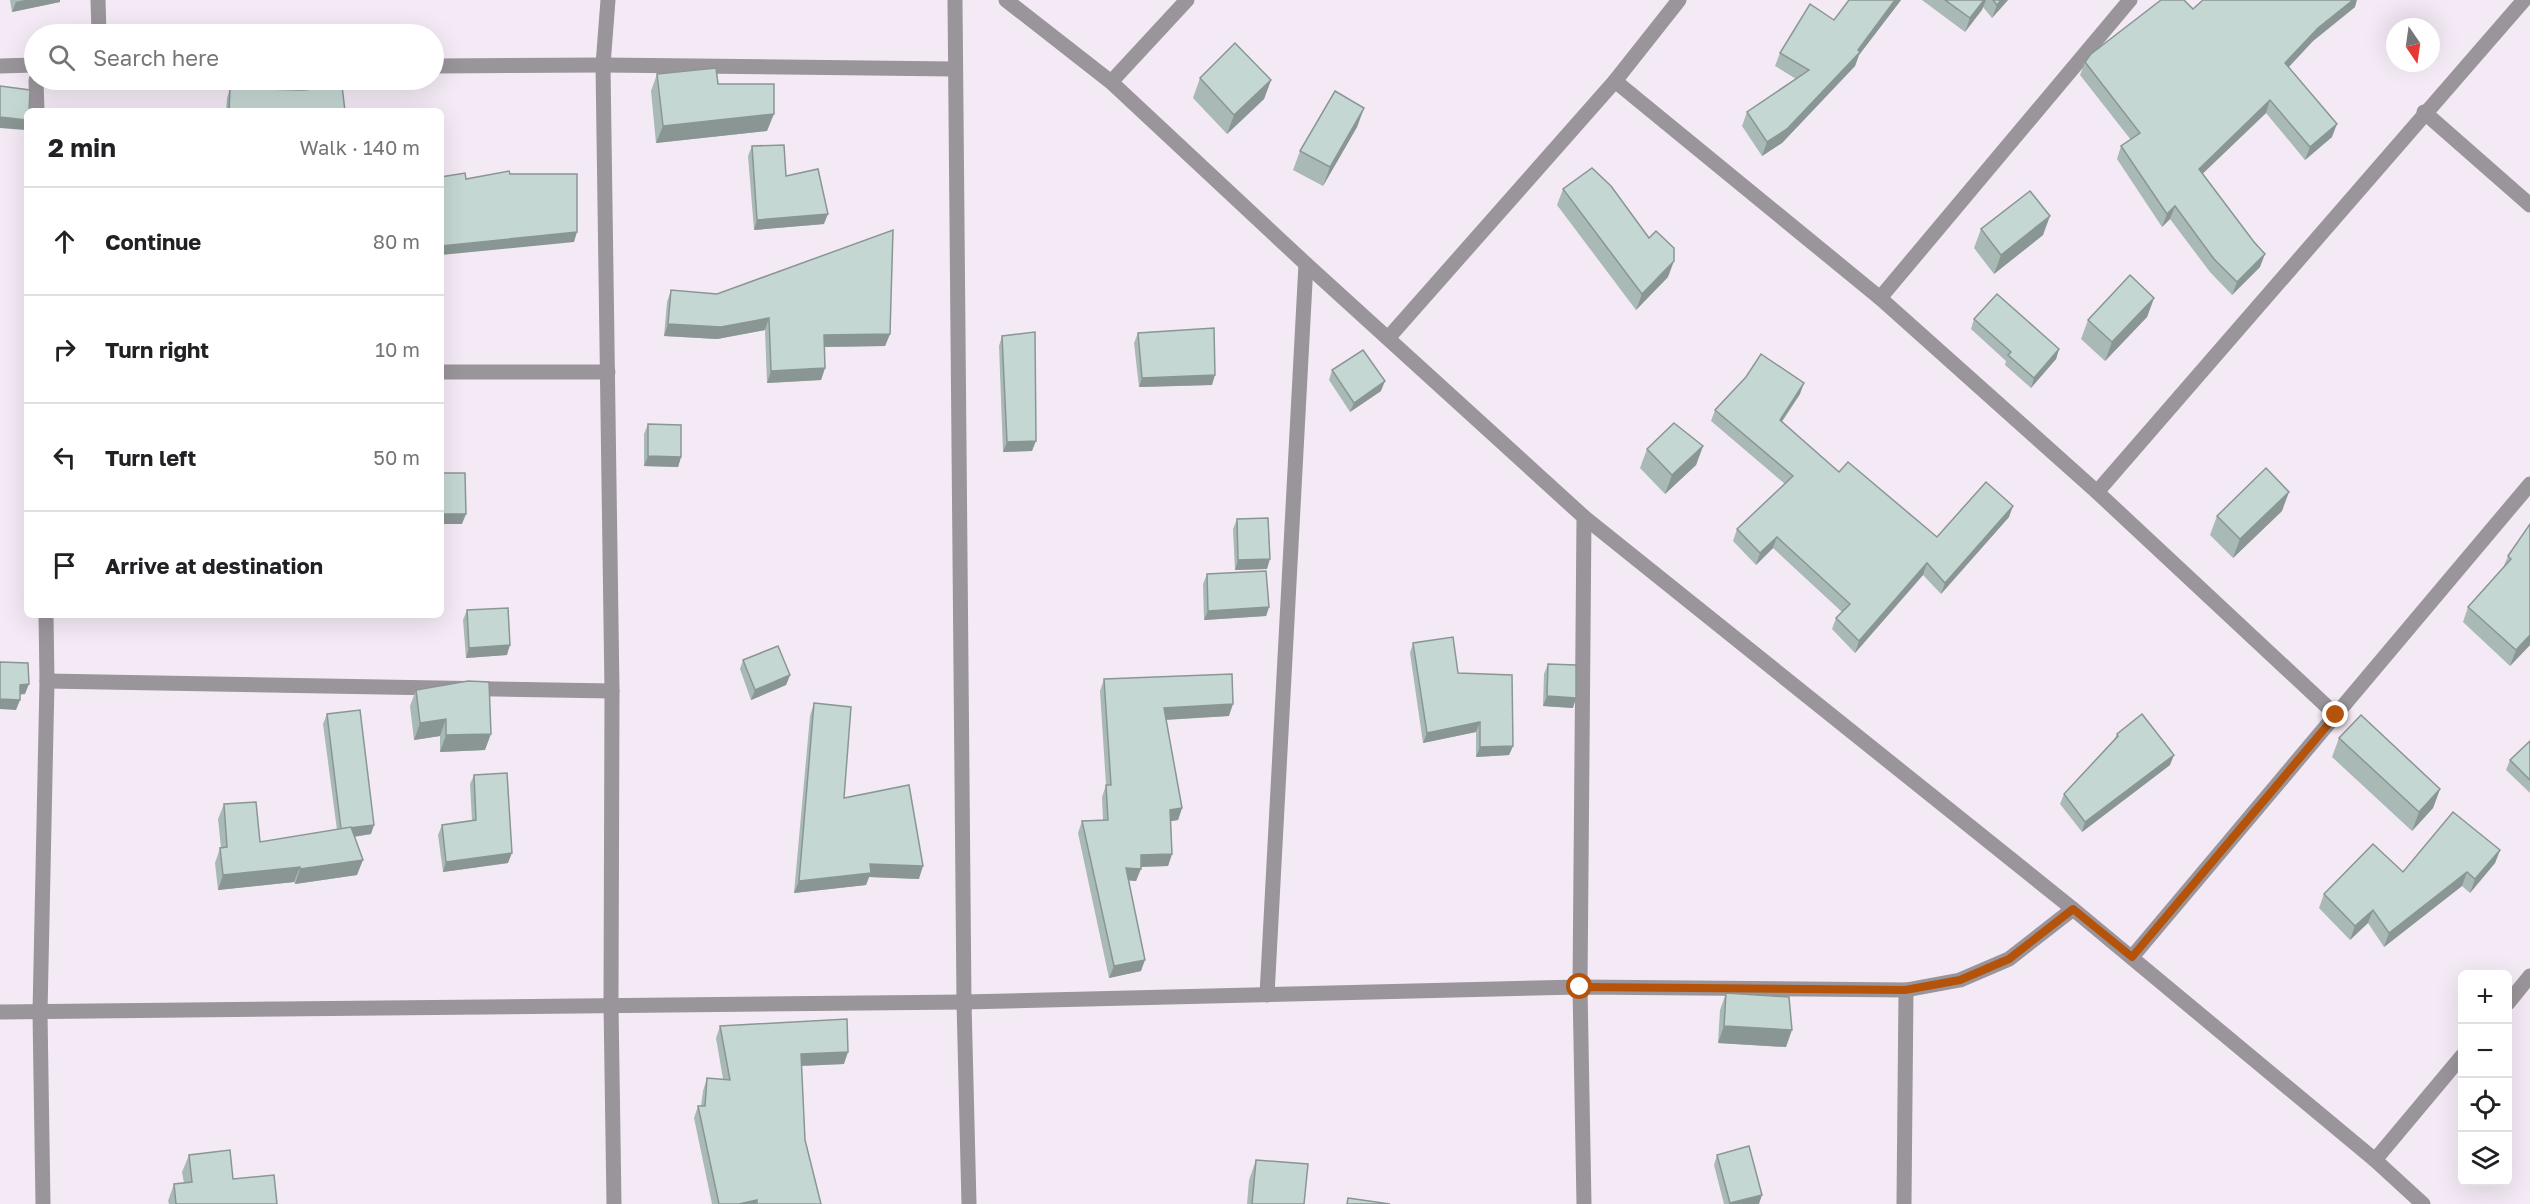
<!DOCTYPE html>
<meta charset="utf-8">
<style>
:root{--surface:#fff;--page:#f6f6f6;--text:#202124;--muted:#757577;--line:#e0e0e0}
body{margin:0;font-family:"Golos Text",sans-serif;background:var(--page);color:var(--text)}
.controls{position:absolute;right:18px;bottom:18px;display:grid;overflow:hidden;border-radius:9px;box-shadow:0 6px 24px #0002}
.controls button{width:54px;height:54px;display:grid;place-items:center;padding:0;border:0;border-bottom:2px solid var(--line);background:var(--surface);color:var(--text);font:30px sans-serif}
.compass{position:absolute;left:2386px;top:18px;width:54px;height:54px;border-radius:50%;background:var(--surface);box-shadow:0 6px 24px #0002;rotate:167deg}
.stop{position:absolute;width:18px;height:18px;margin:-14px;border:4px solid #b45309;border-radius:50%;background:#fff}
.stop.end{background:#b45309;border-color:#fff;box-shadow:0 2px 6px #0008}
.list{margin:0;padding:0;list-style:none}
h2{display:flex;justify-content:space-between;align-items:center;height:78px;margin:0;padding:0 24px;font-size:26px}
h2 small{font-size:20px;font-weight:400;color:var(--muted)}
.list li{display:grid;grid-template-columns:39px 1fr auto;gap:18px;align-items:center;box-sizing:border-box;height:108px;padding:0 24px;border-top:2px solid var(--line)}
.list b{display:block;font-size:22px;white-space:nowrap}
.list em{font-size:20px;font-style:normal;color:var(--muted)}
.icon{flex:none;width:33px;height:33px;fill:none;stroke:currentColor;stroke-width:2;stroke-linecap:round;stroke-linejoin:round}
.map{position:relative;flex:none;width:2530px;height:1204px;overflow:hidden}
.search{position:absolute;background:var(--surface);box-shadow:0 6px 24px #0002;left:24px;top:24px;width:420px;height:66px;display:flex;align-items:center;gap:15px;box-sizing:border-box;padding:0 21px;border-radius:33px;color:var(--muted);font-size:22px}
.panel{position:absolute;background:var(--surface);box-shadow:0 6px 24px #0002;left:24px;top:108px;width:420px;height:510px;border-radius:9px}
.map>svg:first-child{display:block}
.lines{fill:none;stroke-linecap:round;stroke-linejoin:round}
.minor{stroke:#99959a;stroke-width:15}
.wall{fill:#a9b9b5}
.shaded-wall{fill:#8a9694}
.building{fill:#c5d7d3;stroke:#8a9694;stroke-width:1.5}
.route{stroke:#b45309;stroke-width:8}
</style>
<div class="map">
<svg width="2530" height="1204" viewBox="0 0 2530 1204">
<rect width="100%" height="100%" fill="#f4eaf6"/>
<g class="lines">
<!-- minor -->
<g class="minor">
<path d="M98,0L99,34"/>
<path d="M608,0L603,65L612,691L611,1004L614,1204"/>
<path d="M955,0L964,1002L969,1204"/>
<path d="M1006,0L1111,82L1306,264L1584,517L2073,909L2375,1160L2423,1204"/>
<path d="M0,66L34,65"/>
<path d="M434,66L603,65L954,69"/>
<path d="M36,80L37,111"/>
<path d="M1615,81L1880,298L2097,492L2336,715"/>
<path d="M1111,82L1187,0"/>
<path d="M2424,112L2530,205"/>
<path d="M1880,298L2130,0"/>
<path d="M1389,337L1615,81L1679,0"/>
<path d="M441,372H608"/>
<path d="M2097,492L2524,0"/>
<path d="M47,681L612,691"/>
<path d="M2132,957L2530,484"/>
<path d="M1267,995L1306,264"/>
<path d="M2508,1003L2530,976"/>
<path d="M0,1012L964,1002L1580,987L1906,990L1960,980L2009,959L2073,909"/>
<path d="M2375,1160L2462,1056"/>
<path d="M43,1204L40,1013L47,681L46,615"/>
<path d="M1584,1204L1580,987L1584,517"/>
<path d="M1904,1204L1906,990"/>
</g>
</g>
<!-- wall -->
<g class="wall">
<path d="M10,0H60V2L12,12Z"/>
<path d="M1849,0H1901L1859,55L1855,66L1782,143L1762,156L1742,126L1747,112L1796,79L1775,66L1780,53L1834,20Z"/>
<path d="M1922,0H2008L1992,18L1983,7L1965,32Z"/>
<path d="M2355,7L2313,41L2289,67L2332,137L2305,160L2266,113L2202,174L2260,267L2232,295L2210,272L2170,219L2162,227L2117,159L2121,146L2131,140L2080,75L2085,62L2193,9Z"/>
<path d="M657,74L718,84L767,131L656,143L651,91Z"/>
<path d="M1200,78L1271,80L1264,99L1227,134L1193,98Z"/>
<path d="M230,88L345,111H226L227,98Z"/>
<path d="M1364,108L1357,127L1323,186L1293,170L1300,151Z"/>
<path d="M752,146L786,176L824,224L754,230L748,156Z"/>
<path d="M1563,189L1668,277L1636,310L1557,205Z"/>
<path d="M1981,229L2043,235L1994,274L1974,248Z"/>
<path d="M671,290L890,334L885,346L825,347V368L821,380L767,383L765,330L717,339L664,336L667,302Z"/>
<path d="M2154,298L2147,317L2105,361L2081,339L2088,320Z"/>
<path d="M1974,319L2059,349L2056,359L2031,388L2005,365L2006,361L1971,329Z"/>
<path d="M1138,333L1212,385L1139,387L1134,343Z"/>
<path d="M1002,336L1032,451L1003,452L999,346Z"/>
<path d="M1332,370L1381,391L1350,412L1329,380Z"/>
<path d="M1800,394L1782,422L1839,472L1937,537L2009,517L1941,594L1923,575L1855,653L1832,629L1836,618L1842,612L1773,548L1756,565L1733,541L1737,529L1785,484L1711,421L1715,410Z"/>
<path d="M648,424L681,457L678,467L644,466V434Z"/>
<path d="M1703,446L1696,465L1665,494L1640,468L1647,449Z"/>
<path d="M2282,511L2233,558L2210,535L2217,516Z"/>
<path d="M1237,519L1267,569L1235,570L1233,529Z"/>
<path d="M2530,524V645L2510,666L2463,622L2468,607L2503,568L2508,556Z"/>
<path d="M1207,574L1269,607L1266,616L1204,620L1203,584Z"/>
<path d="M467,610L507,655L466,658L463,620Z"/>
<path d="M1413,643L1458,673L1513,746L1509,755L1476,757V732L1423,743L1410,653Z"/>
<path d="M743,660L790,675L786,685L751,700L740,669Z"/>
<path d="M1548,664L1573,708L1543,706L1544,674Z"/>
<path d="M1104,679L1229,716L1166,720L1182,808L1178,820L1171,821L1172,854L1168,866L1141,867L1136,881L1129,880L1141,971L1109,978L1078,833L1082,821L1103,820L1102,797L1106,785L1100,691Z"/>
<path d="M416,690L485,750L440,752V736L414,740L410,706Z"/>
<path d="M814,703L844,798L919,879L869,877L866,885L794,893L810,716Z"/>
<path d="M327,714L371,834L354,837L357,875L295,884L294,882L218,890L215,863L220,848H221L218,819L224,804L260,842L337,830L323,724Z"/>
<path d="M2117,734L2170,765L2082,832L2060,804L2064,794L2114,740Z"/>
<path d="M2339,738L2440,789L2433,808L2412,831L2332,757Z"/>
<path d="M2530,741V793L2506,770L2510,760Z"/>
<path d="M474,775L508,863L443,872L438,835L442,825L472,821L470,784Z"/>
<path d="M2500,850L2495,863L2470,893L2462,886L2384,947L2368,923L2350,940L2319,908L2324,894L2403,872Z"/>
<path d="M1726,993L1786,1047L1718,1043L1720,1010Z"/>
<path d="M720,1026L844,1064L801,1066L805,1140L821,1204H712L694,1118L698,1106H701L703,1091L707,1078L723,1079L716,1038Z"/>
<path d="M189,1155L233,1179L277,1204H169L168,1201L174,1184L184,1183L182,1172Z"/>
<path d="M1717,1155L1759,1204H1724L1714,1165Z"/>
<path d="M1256,1160L1304,1204H1247L1249,1180Z"/>
</g>
<!-- shaded-wall -->
<g class="shaded-wall">
<path d="M25,0H60V2L12,12L16,2Z"/>
<path d="M1895,0H1901L1859,55L1855,66L1782,143L1762,156L1767,142L1858,50Z"/>
<path d="M1984,0H1986L1982,10L1965,32L1970,18Z"/>
<path d="M2001,0H2008L1992,18L1997,5Z"/>
<path d="M2353,0H2357L2355,7L2313,41L2280,76L2285,63L2318,28Z"/>
<path d="M1271,80L1264,99L1227,134L1234,115Z"/>
<path d="M2270,100L2266,113L2194,182L2199,169Z"/>
<path d="M1364,108L1357,127L1323,186L1330,167Z"/>
<path d="M774,114L767,131L656,143L663,126Z"/>
<path d="M0,117L27,120V124L25,130L0,128Z"/>
<path d="M2337,124L2332,137L2305,160L2310,147Z"/>
<path d="M2175,206L2170,219L2162,227L2167,214Z"/>
<path d="M828,214L824,224L754,230L757,220Z"/>
<path d="M2050,216L2043,235L1994,274L2001,255Z"/>
<path d="M577,232L574,242L441,255V246Z"/>
<path d="M2265,254L2260,267L2232,295L2237,282Z"/>
<path d="M1674,261L1668,277L1636,310L1642,294Z"/>
<path d="M2154,298L2147,317L2105,361L2112,342Z"/>
<path d="M769,318L765,330L717,339L664,336L668,324Z"/>
<path d="M890,334L885,346L820,347L824,335Z"/>
<path d="M2059,349L2056,359L2031,388L2034,378Z"/>
<path d="M825,368L821,380L767,383L771,371Z"/>
<path d="M1215,375L1212,385L1139,387L1142,378Z"/>
<path d="M1385,381L1381,391L1350,412L1354,403Z"/>
<path d="M1804,383L1800,394L1775,431L1780,420Z"/>
<path d="M1036,441L1032,451L1003,452L1007,442Z"/>
<path d="M1703,446L1696,465L1665,494L1672,475Z"/>
<path d="M648,456L681,457L678,467L644,466Z"/>
<path d="M2289,492L2282,511L2233,558L2240,539Z"/>
<path d="M2013,506L2009,517L1941,594L1945,583Z"/>
<path d="M441,514H466L462,524H441Z"/>
<path d="M1777,537L1773,548L1756,565L1760,553Z"/>
<path d="M1270,559L1267,569L1235,570L1238,560Z"/>
<path d="M1927,563L1923,575L1855,653L1859,641Z"/>
<path d="M1269,607L1266,616L1204,620L1208,611Z"/>
<path d="M2530,635V645L2510,666L2516,650Z"/>
<path d="M510,645L507,655L466,658L469,648Z"/>
<path d="M790,675L786,685L751,700L755,690Z"/>
<path d="M29,684L25,694L17,695L20,685Z"/>
<path d="M1547,696L1576,698L1573,708L1543,706Z"/>
<path d="M0,699L20,700L16,710L0,709Z"/>
<path d="M1233,704L1229,716L1160,720L1164,708Z"/>
<path d="M446,719L440,736L414,740L420,723Z"/>
<path d="M1480,722L1476,732L1423,743L1427,733Z"/>
<path d="M491,734L485,750L440,752L446,735Z"/>
<path d="M1513,746L1509,755L1476,757L1480,747Z"/>
<path d="M2174,755L2170,765L2082,832L2085,822Z"/>
<path d="M2440,789L2433,808L2412,831L2419,812Z"/>
<path d="M1182,808L1178,820L1166,822L1170,810Z"/>
<path d="M374,825L371,834L338,839L341,829Z"/>
<path d="M2500,850L2495,863L2470,893L2475,879Z"/>
<path d="M512,853L508,863L443,872L446,862Z"/>
<path d="M1172,854L1168,866L1137,867L1141,855Z"/>
<path d="M363,860L357,875L295,884L300,869Z"/>
<path d="M870,864L923,866L919,879L869,877L866,885L794,893L799,881Z"/>
<path d="M300,867L294,882L218,890L223,875Z"/>
<path d="M1126,868L1141,869L1136,881L1122,880Z"/>
<path d="M2467,872L2462,886L2384,947L2389,933Z"/>
<path d="M2373,910L2368,923L2350,940L2355,926Z"/>
<path d="M1145,960L1141,971L1109,978L1114,966Z"/>
<path d="M1724,1026L1792,1030L1786,1047L1718,1043Z"/>
<path d="M848,1052L844,1064L796,1066L801,1054Z"/>
<path d="M1762,1195L1759,1204H1730V1203Z"/>
<path d="M757,1200L756,1204H739Z"/>
</g>
<!-- building -->
<g class="building">
<path d="M1849,0H1895L1858,50L1860,52L1787,129L1767,142L1747,112L1809,70L1780,53L1810,4L1834,20Z"/>
<path d="M1945,0H1984L1970,18Z"/>
<path d="M1993,0H2001L1997,5Z"/>
<path d="M2161,0H2184L2193,9L2203,0H2353L2318,28L2285,63L2337,124L2310,147L2270,100L2199,169L2254,242L2265,254L2237,282L2214,259L2175,206L2167,214L2121,146L2140,133L2085,62L2091,54Z"/>
<path d="M1235,43L1271,80L1234,115L1200,78Z"/>
<path d="M716,68L718,84H774V114L663,126L657,74Z"/>
<path d="M0,86L30,90L29,111H27V120L0,117Z"/>
<path d="M342,86L345,111H229L230,88L303,90Z"/>
<path d="M1335,91L1364,108L1330,167L1300,151Z"/>
<path d="M784,145L786,176L818,169L828,214L757,220L752,146Z"/>
<path d="M1592,168L1611,186L1649,238L1656,231L1674,248V261L1642,294L1563,189Z"/>
<path d="M509,171L510,174H577V232L441,246V177L465,173L466,179Z"/>
<path d="M2030,191L2050,216L2001,255L1981,229Z"/>
<path d="M893,230L890,334L824,335L825,368L771,371L769,318L721,327L668,324L671,290L717,294Z"/>
<path d="M2130,275L2154,298L2112,342L2088,320Z"/>
<path d="M1997,294L2059,349L2034,378L2008,355L2011,352L1974,319Z"/>
<path d="M1214,328L1215,375L1142,378L1138,333Z"/>
<path d="M1035,332L1036,441L1007,442L1002,336Z"/>
<path d="M1363,350L1385,381L1354,403L1332,370Z"/>
<path d="M1761,354L1804,383L1780,420L1839,472L1848,462L1937,537L1986,482L2013,506L1945,583L1927,563L1859,641L1836,618L1850,604L1777,537L1760,553L1737,529L1793,476L1715,410L1746,377Z"/>
<path d="M1674,423L1703,446L1672,475L1647,449Z"/>
<path d="M648,424L681,425V457L648,456Z"/>
<path d="M2266,468L2289,492L2240,539L2217,516Z"/>
<path d="M441,473H465L466,514H441Z"/>
<path d="M1268,518L1270,559L1238,560L1237,519Z"/>
<path d="M2530,524V635L2516,650L2468,607L2511,559L2508,556Z"/>
<path d="M1266,571L1269,607L1208,611L1207,574Z"/>
<path d="M508,608L510,645L469,648L467,610Z"/>
<path d="M1453,637L1458,673L1512,675L1513,746L1480,747V722L1427,733L1413,643Z"/>
<path d="M778,646L790,675L755,690L743,660Z"/>
<path d="M0,662L28,663L29,684L20,685V700L0,699Z"/>
<path d="M1548,664L1576,665V698L1547,696Z"/>
<path d="M1232,674L1233,704L1164,708L1182,808L1170,810L1172,854L1141,855V869L1126,868L1145,960L1114,966L1082,821L1108,820L1106,785H1111L1104,679Z"/>
<path d="M468,681L489,682L491,734L446,735V719L420,723L416,690Z"/>
<path d="M814,703L851,707L844,798L909,785L923,866L870,864L871,873L799,881Z"/>
<path d="M360,710L374,825L341,829L327,714Z"/>
<path d="M2142,714L2174,755L2085,822L2064,794L2118,736L2117,734Z"/>
<path d="M2361,715L2440,789L2419,812L2339,738Z"/>
<path d="M2530,741V780L2510,760Z"/>
<path d="M507,773L512,853L446,862L442,825L476,820L474,775Z"/>
<path d="M256,802L260,842L351,827L363,860L300,869V867L223,875L220,848L227,847L224,804Z"/>
<path d="M2453,812L2500,850L2475,879L2467,872L2389,933L2373,910L2355,926L2324,894L2373,844L2403,872Z"/>
<path d="M1726,993L1789,997L1792,1030L1724,1026Z"/>
<path d="M847,1019L848,1052L801,1054L805,1140L821,1204H757V1200L739,1204H719L698,1106H705L707,1078L730,1080L720,1026Z"/>
<path d="M1749,1146L1762,1195L1730,1203L1717,1155Z"/>
<path d="M230,1150L233,1179L274,1175L277,1204H176L174,1184L192,1182L189,1155Z"/>
<path d="M1256,1160L1308,1164L1304,1204H1252Z"/>
<path d="M1348,1198L1390,1204H1347Z"/>
</g>
<g class="lines">
<!-- route -->
<path class="route" d="M1580,987L1905,990L1960,980L2009,959L2073,909L2132,957L2336,715"/>
</g>
</svg>
<div class="controls">
<button>+</button>
<button>−</button>
<button><svg class="icon" aria-label="locate" viewBox="0 0 24 24"><circle cx="12" cy="12" r="6"/><path d="M12 2v4M12 18v4M2 12h4M18 12h4"/></svg></button>
<button><svg class="icon" aria-label="layers" viewBox="0 0 24 24"><path d="M12 4l9 5-9 5-9-5zM3 14l9 5 9-5"/></svg></button>
</div>
<svg class="compass" viewBox="-18 -18 36 36"><path d="M0-13l5 13h-10z" fill="#e53935"/><path d="M0 13l5-13h-10z" fill="#757577"/></svg>
<div class="stop" style="left:1580px;top:987px"></div>
<div class="stop end" style="left:2336px;top:715px"></div>
<div class="search"><svg class="icon" aria-label="search" viewBox="0 0 24 24"><circle cx="10" cy="10" r="6"/><path d="M15 15l6 6"/></svg>Search here</div>
<section class="panel">
<h2>2 min<small>Walk · 140 m</small></h2>
<ul class="list">
<li><svg class="icon" aria-label="ahead" viewBox="0 0 24 24"><path d="M12 20V5M6 11l6-6 6 6"/></svg><div><b>Continue</b></div><em>80 m</em></li>
<li><svg class="icon" aria-label="right" viewBox="0 0 24 24"><path d="M7 20v-9h11M14 6l5 5-5 5"/></svg><div><b>Turn right</b></div><em>10 m</em></li>
<li><svg class="icon" aria-label="left" viewBox="0 0 24 24"><path d="M17 20v-9H6M10 6l-5 5 5 5"/></svg><div><b>Turn left</b></div><em>50 m</em></li>
<li><svg class="icon" aria-label="arrive" viewBox="0 0 24 24"><path d="M6 21V4h12l-3 4 3 4H6"/></svg><div><b>Arrive at destination</b></div></li>
</ul>
</section>
</div>
